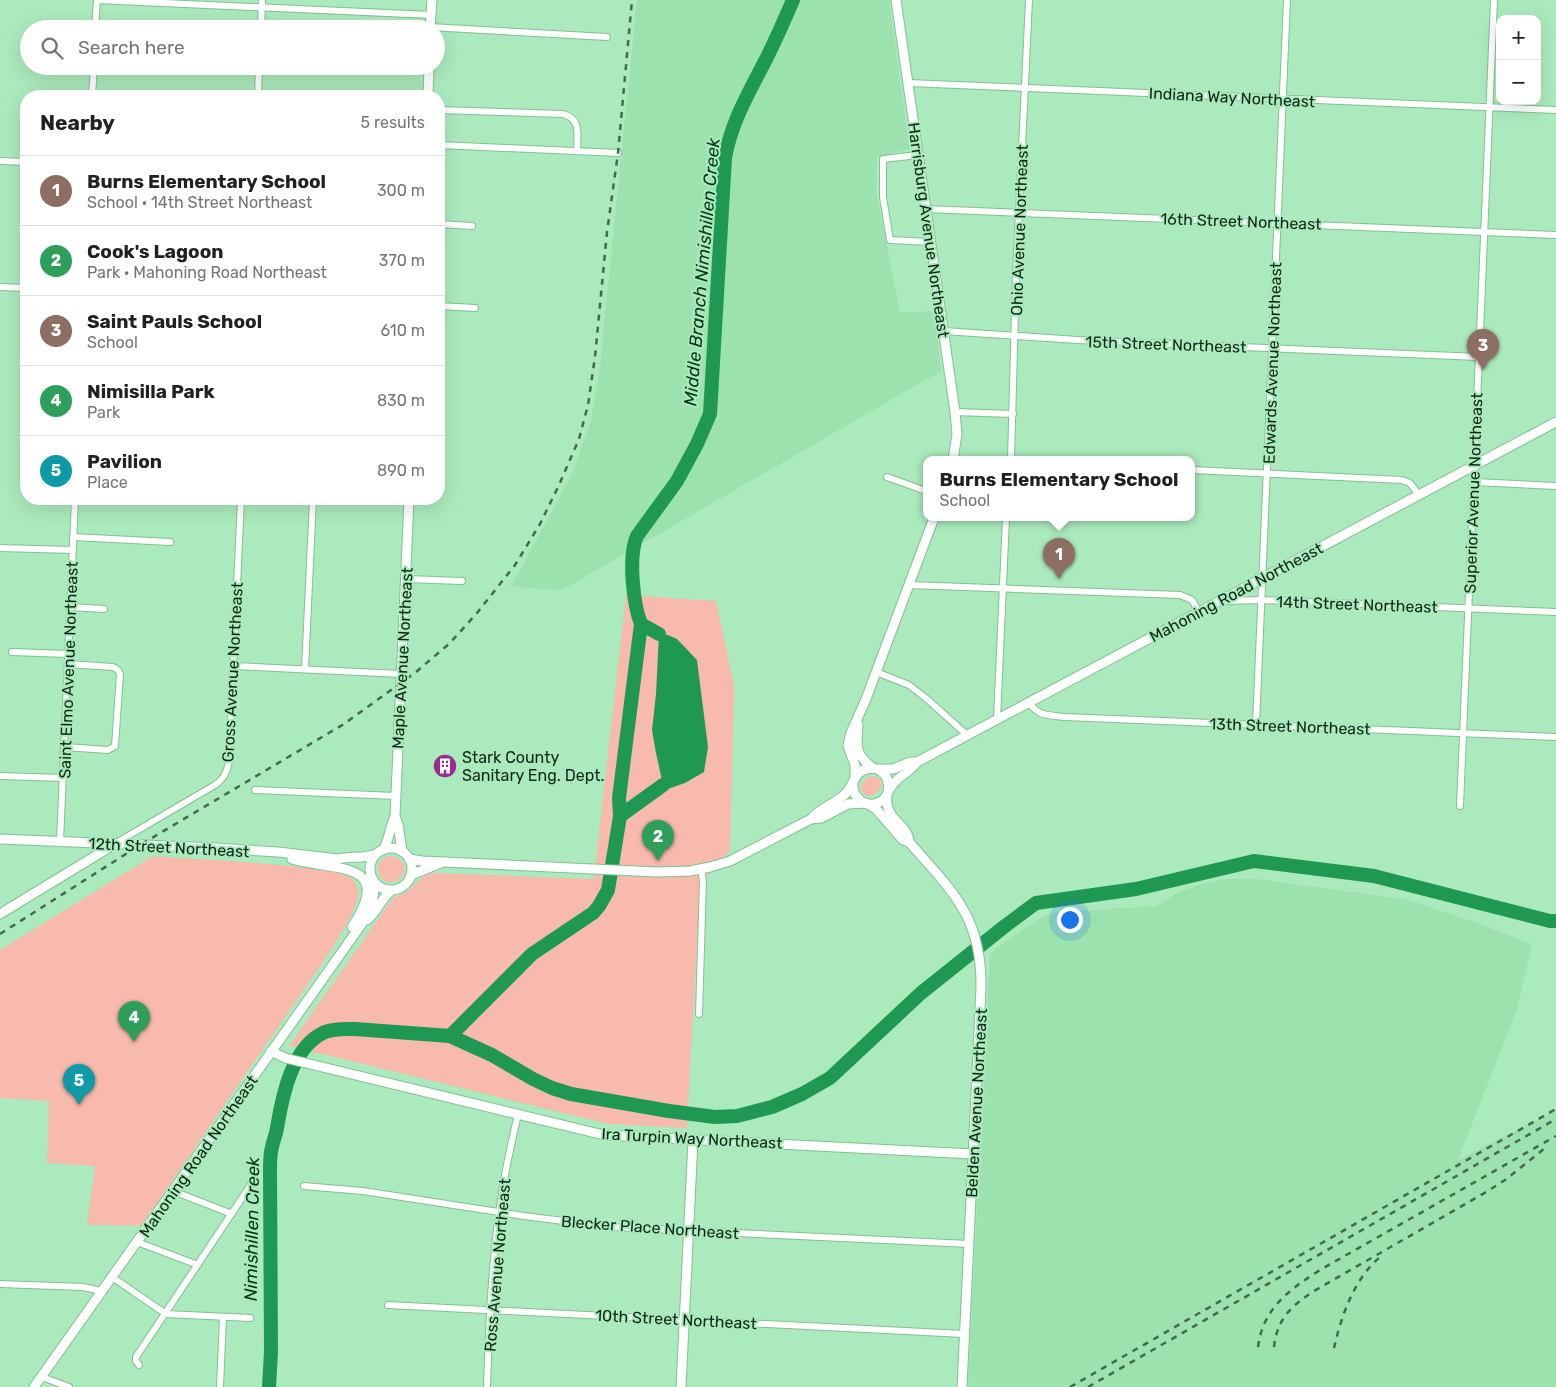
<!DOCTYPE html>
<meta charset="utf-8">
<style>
:root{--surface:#fff;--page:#f2f2f2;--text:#202124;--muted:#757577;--line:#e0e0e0;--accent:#1a73e8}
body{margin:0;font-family:Rubik,sans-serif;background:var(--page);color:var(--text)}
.controls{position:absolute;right:15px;top:15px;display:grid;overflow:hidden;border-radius:10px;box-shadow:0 5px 20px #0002}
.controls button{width:45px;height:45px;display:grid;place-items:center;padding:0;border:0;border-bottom:1px solid var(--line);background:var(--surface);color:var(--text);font:25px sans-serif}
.you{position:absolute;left:1069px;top:919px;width:18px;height:18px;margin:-12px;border:4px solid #fff;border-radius:50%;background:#1a73e8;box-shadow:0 0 0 8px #1a73e833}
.badge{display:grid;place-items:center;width:32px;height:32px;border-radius:50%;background:var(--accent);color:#fff;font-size:16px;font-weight:700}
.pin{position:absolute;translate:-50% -41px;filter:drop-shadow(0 1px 2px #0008)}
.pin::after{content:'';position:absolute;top:26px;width:18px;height:15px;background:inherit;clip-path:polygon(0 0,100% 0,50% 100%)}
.popup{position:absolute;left:923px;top:456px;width:272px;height:65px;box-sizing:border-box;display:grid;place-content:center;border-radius:10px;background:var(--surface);filter:drop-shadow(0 1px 4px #0005);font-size:16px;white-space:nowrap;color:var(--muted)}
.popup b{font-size:19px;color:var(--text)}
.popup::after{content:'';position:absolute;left:50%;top:100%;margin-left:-10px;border:10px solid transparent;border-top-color:var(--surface)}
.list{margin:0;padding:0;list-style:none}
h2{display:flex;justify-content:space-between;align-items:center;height:65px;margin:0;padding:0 20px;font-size:21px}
h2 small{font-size:16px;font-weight:400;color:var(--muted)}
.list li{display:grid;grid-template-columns:32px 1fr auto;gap:15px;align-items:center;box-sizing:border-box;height:70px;padding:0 20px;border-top:1px solid var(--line)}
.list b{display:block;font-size:19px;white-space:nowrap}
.list p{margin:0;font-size:16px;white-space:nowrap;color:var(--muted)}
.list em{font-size:16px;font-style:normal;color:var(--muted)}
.icon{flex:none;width:28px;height:28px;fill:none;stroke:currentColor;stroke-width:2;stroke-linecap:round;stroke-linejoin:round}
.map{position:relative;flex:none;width:1556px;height:1387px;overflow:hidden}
.search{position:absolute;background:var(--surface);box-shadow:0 5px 20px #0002;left:20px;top:20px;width:425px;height:55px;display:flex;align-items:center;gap:12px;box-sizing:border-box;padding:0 18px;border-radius:28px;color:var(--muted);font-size:19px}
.panel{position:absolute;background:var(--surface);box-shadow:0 5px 20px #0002;left:20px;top:90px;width:425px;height:415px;border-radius:20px}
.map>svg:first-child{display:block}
.built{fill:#9ce2af}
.green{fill:#f8baac}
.water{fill:#1f9853}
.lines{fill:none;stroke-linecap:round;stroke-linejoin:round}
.river{stroke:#1f9853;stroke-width:14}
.street-casing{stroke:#83c094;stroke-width:8}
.secondary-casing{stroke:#83c094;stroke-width:11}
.street{stroke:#fff;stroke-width:6}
.secondary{stroke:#fff;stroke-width:9}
.rail{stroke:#436a4f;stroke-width:2.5;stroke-dasharray:6 6;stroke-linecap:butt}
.labels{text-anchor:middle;stroke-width:4;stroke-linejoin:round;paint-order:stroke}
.street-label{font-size:16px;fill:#0e2817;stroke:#abeabc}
.poi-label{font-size:16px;fill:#0e2817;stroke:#abeabc;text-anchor:start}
.water-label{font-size:18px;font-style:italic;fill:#07371b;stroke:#abeabc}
</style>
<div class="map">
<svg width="1556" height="1387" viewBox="0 0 1556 1387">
<rect width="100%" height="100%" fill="#abeabc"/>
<!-- built -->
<g class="built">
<path d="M637,0H889L910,149L877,157L876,191L900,313L935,311L941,371L562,590L511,587L572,474L591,421L600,366Z"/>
<path d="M1225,879H1257L1410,900L1480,924L1532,944L1517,1009L1458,1160L1556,1110V1387H968L990,953L1035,921L1048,915L1060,912L1156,906L1181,891L1202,884Z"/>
</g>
<!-- green -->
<g class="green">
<path d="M626,595L716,601L734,686L730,850L700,884L687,1128L609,1124L289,1046L392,899L408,891L426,874L440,873L594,879Z"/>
<path d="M875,776L880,780L882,787L874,795L866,796L861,790V783L868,778Z"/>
<circle cx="391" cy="869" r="13"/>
<path d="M153,856C201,860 250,861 298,867C314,869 332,870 347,876C353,879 357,884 358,890C361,905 339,936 332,949L141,1226L87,1225L95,1166L47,1163L49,1101L0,1098V950Z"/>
</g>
<!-- water -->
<path class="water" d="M659,634L668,635L677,639L697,660L708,747L704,772L685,783L665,790L663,785L656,753L652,730L656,694Z"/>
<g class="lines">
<!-- river -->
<g class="river">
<path d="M641,624L659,634"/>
<path d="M620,816L663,785"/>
<path d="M450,1036L532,954L593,913L599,906L608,890L620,816L619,798L641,624C633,603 628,556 637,536L677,481L697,444L710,414L725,158C731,123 748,94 764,63C775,42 784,21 793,0"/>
<path d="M269,1387L271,1352L270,1170C270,1162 270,1154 272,1147C273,1141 276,1135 277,1128C282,1097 292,1046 325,1032C335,1028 345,1029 355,1029L450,1036L492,1055L533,1079L552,1088L571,1094L669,1111L715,1117L737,1116L772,1107L802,1094L830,1078L921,993L1005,926L1036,903L1136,889L1254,861L1374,876L1550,921H1556"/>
</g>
<!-- street casing -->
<g class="street-casing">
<g id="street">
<path d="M97,0L431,15"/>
<path d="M430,27L607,37"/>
<path d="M95,29L97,0"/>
<path d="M261,29L262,0"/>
<path d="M908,83L1556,110"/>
<path d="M92,96L94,66"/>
<path d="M258,96L259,66"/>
<path d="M439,110L563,114C582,119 577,136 577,151"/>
<path d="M439,145L618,153"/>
<path d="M918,155L883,159V197L890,240L931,242"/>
<path d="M0,161L26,162"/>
<path d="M926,209L1556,235"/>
<path d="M439,224L472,226"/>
<path d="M0,287L26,288"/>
<path d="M439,306L475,308"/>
<path d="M944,331L1077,340L1479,357"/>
<path d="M955,412L1013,414"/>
<path d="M1011,460L1016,274L1029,0"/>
<path d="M1192,470L1402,480L1410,483L1419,495"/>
<path d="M887,477L926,491"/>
<path d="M1474,482L1556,486"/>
<path d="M73,537L170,542"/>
<path d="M0,548L73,550"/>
<path d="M406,579L462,581"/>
<path d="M909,585L1180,595L1192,600L1199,612"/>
<path d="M1223,601L1262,600L1556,612"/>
<path d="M70,607L104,609"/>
<path d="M12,652L68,654"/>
<path d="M234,666L401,674"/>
<path d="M305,669L313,499"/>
<path d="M876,672L909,685L927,699L967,735"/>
<path d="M1029,702C1038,717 1049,715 1065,717L1556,737"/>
<path d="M997,719L1006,518"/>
<path d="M1256,725L1287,0"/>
<path d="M65,747L108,750L115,746L120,674L118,670L113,667L68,664"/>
<path d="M0,776L63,778"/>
<path d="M255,790L396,796"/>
<path d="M1460,806L1494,0"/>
<path d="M60,841L75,499"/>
<path d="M116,843L215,785C225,778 228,770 229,759L241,499"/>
<path d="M699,1014L703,881L701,869"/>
<path d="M304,1186L363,1191L524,1216L611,1227L969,1244"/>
<path d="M173,1191L232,1214"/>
<path d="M137,1242L198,1265"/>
<path d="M112,1277L166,1314L250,1318"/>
<path d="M0,1284L83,1287L102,1291"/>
<path d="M388,1305L964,1334"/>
<path d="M139,1365L136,1361V1357L252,1183"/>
<path d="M42,1377L69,1387"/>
<path d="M220,1387L223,1317"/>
<path d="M487,1387C489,1322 492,1257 502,1193C506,1166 512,1140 518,1114"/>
</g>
</g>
<!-- secondary casing -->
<g class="secondary-casing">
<g id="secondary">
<path d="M896,0L955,412L957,434L953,460"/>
<path d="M430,29L432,0"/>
<path d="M428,96L429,66"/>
<path d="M858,724C857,745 853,753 873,768"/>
<path d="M879,769H893L910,762H917"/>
<path d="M855,777V765L848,746L850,735L866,699L934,518"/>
<path d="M889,790C897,775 909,774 917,762L1556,422"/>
<path d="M887,795C884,821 908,823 909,842"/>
<path d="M868,804L876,809L903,840L909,842C953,892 982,917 981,988L962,1387"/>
<path d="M811,819L821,818L848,804L865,803"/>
<path d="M0,839L217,848L278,852L338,859C351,856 364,859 376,854"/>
<circle cx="391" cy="869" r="21"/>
<path d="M383,850C390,838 389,829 395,817"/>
<path d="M402,851L398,824L395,817L409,499"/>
<path d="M292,859C330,871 398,859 352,927"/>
<path d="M409,859L422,861L657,872L690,871L710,867L730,861L811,819C822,806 837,804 848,791C854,783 855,771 867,769C890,763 898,800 874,804C861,806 852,795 853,782"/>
<path d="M411,875L443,862"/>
<path d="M0,914L115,844"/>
<path d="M367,920C377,912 381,899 391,891"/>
<path d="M271,1051L285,1058L604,1135L973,1154"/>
<path d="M34,1387L361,925L372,905L375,883"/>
<path d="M681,1387L693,1140"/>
</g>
</g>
<!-- street -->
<use href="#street" class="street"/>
<!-- secondary -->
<use href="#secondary" class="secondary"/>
<!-- rail -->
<g class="rail">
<path d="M0,934L140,845L344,724L416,672L450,643L477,613L515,565L540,524L559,485L579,439L588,405L595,357L607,232L618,153L632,0"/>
<path d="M1258,1347C1263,1308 1289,1290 1320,1270L1556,1136"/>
<path d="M1274,1347C1277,1319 1291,1306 1314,1291L1488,1191L1505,1180L1545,1148"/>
<path d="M1334,1348C1341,1317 1354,1279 1379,1258"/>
<path d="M1070,1387L1556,1109"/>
<path d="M1088,1387L1556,1119"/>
</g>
</g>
<!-- icons -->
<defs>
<g id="building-disc" transform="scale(1.25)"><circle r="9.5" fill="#982b8d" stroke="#abeabc"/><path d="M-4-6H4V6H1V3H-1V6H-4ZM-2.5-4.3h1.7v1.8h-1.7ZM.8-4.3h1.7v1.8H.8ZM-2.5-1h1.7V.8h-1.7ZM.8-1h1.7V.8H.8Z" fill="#fff"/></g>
</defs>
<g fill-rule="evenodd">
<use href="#building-disc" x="445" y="766"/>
</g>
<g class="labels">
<!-- street labels -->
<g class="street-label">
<text transform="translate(1232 97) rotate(3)" y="6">Indiana Way Northeast</text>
<text transform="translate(1241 221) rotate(2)" y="6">16th Street Northeast</text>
<text transform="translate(929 230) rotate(82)" y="6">Harrisburg Avenue Northeast</text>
<text transform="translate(1019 230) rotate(-88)" y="6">Ohio Avenue Northeast</text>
<text transform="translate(1166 344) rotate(2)" y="6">15th Street Northeast</text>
<text transform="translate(1272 363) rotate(-88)" y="6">Edwards Avenue Northeast</text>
<text transform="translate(1473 493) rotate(-88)" y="6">Superior Avenue Northeast</text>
<text transform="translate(1236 592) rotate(-28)" y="6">Mahoning Road Northeast</text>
<text transform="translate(1357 604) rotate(2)" y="6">14th Street Northeast</text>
<text transform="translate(402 658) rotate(-87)" y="6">Maple Avenue Northeast</text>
<text transform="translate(68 670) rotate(-88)" y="6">Saint Elmo Avenue Northeast</text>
<text transform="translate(232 672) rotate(-87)" y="6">Gross Avenue Northeast</text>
<text transform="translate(1290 726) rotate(2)" y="6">13th Street Northeast</text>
<text transform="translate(169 847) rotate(3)" y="6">12th Street Northeast</text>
<text transform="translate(976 1103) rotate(-87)" y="6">Belden Avenue Northeast</text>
<text transform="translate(692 1138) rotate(3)" y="6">Ira Turpin Way Northeast</text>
<text transform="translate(198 1156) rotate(-55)" y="6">Mahoning Road Northeast</text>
<text transform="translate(650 1227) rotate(4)" y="6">Blecker Place Northeast</text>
<text transform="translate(497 1265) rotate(-85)" y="6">Ross Avenue Northeast</text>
<text transform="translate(676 1319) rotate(3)" y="6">10th Street Northeast</text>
</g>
<!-- poi labels -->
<g class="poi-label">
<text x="462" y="763">Stark County<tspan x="462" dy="18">Sanitary Eng. Dept.</tspan></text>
</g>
<!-- water labels -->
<g class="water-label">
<text transform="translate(702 272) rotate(-85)" y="6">Middle Branch Nimishillen Creek</text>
<text transform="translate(252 1229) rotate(-89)" y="6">Nimishillen Creek</text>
</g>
</g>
</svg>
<div class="controls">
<button>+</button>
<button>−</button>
</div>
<div class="you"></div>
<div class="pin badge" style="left:1059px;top:579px;background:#8d6e63">1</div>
<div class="popup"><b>Burns Elementary School</b>School</div>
<div class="pin badge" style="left:658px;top:861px;background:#2e9e5b">2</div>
<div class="pin badge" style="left:1483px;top:370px;background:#8d6e63">3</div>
<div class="pin badge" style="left:134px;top:1042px;background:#2e9e5b">4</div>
<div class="pin badge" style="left:79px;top:1105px;background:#0f9aa8">5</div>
<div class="search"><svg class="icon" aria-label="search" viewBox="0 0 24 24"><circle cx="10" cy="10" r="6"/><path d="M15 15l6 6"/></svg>Search here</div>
<section class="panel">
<h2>Nearby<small>5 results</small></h2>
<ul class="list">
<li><span class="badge" style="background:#8d6e63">1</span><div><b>Burns Elementary School</b><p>School · 14th Street Northeast</p></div><em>300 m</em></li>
<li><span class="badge" style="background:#2e9e5b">2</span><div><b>Cook's Lagoon</b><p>Park · Mahoning Road Northeast</p></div><em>370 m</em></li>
<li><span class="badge" style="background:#8d6e63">3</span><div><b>Saint Pauls School</b><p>School</p></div><em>610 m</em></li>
<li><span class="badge" style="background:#2e9e5b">4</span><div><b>Nimisilla Park</b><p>Park</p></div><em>830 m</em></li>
<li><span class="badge" style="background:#0f9aa8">5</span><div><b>Pavilion</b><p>Place</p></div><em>890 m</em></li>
</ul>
</section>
</div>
